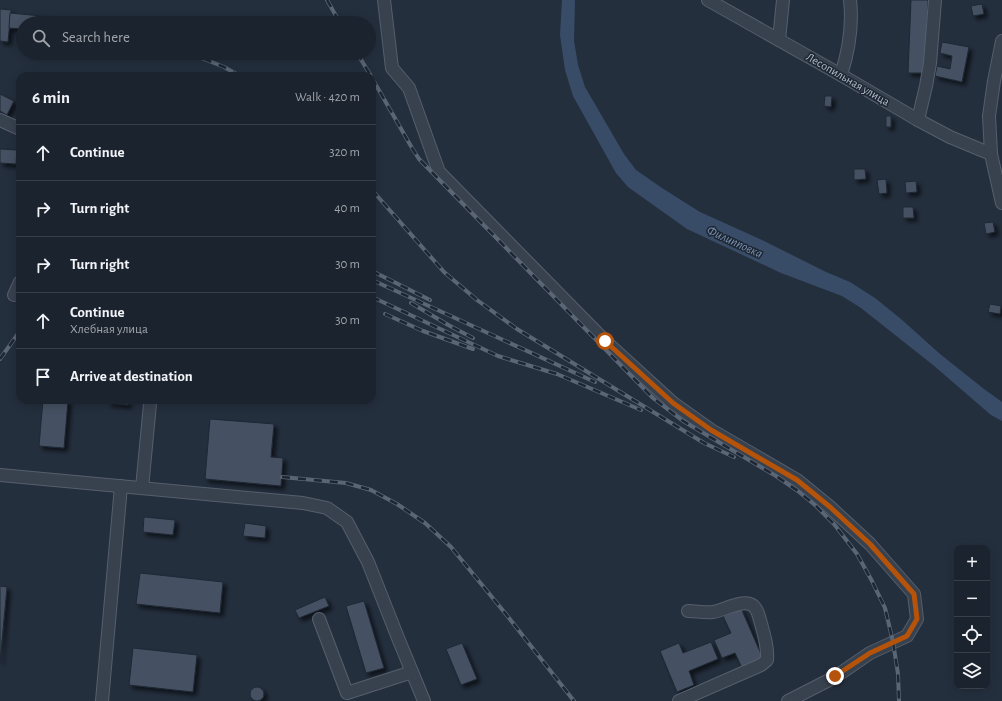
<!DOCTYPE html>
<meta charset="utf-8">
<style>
:root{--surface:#1b232e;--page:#242b36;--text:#f1f3f6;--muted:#a0a4aa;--line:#39404a}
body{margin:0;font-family:"Alegreya Sans",sans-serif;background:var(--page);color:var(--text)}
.controls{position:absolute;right:12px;bottom:12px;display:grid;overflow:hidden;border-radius:8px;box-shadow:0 2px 10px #0003}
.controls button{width:36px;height:36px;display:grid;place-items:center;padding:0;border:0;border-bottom:1px solid var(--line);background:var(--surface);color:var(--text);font:20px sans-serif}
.stop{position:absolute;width:12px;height:12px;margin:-9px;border:3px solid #b45309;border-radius:50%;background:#fff}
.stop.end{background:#b45309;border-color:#fff;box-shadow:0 1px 4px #0008}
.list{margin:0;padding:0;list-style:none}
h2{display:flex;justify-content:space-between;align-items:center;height:52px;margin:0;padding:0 16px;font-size:17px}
h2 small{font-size:13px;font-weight:400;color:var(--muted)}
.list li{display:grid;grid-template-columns:26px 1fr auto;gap:12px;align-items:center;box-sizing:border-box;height:56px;padding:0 16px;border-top:1px solid var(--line)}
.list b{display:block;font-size:15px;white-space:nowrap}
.list p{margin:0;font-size:13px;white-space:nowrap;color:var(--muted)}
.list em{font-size:13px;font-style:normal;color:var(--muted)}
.icon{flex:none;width:22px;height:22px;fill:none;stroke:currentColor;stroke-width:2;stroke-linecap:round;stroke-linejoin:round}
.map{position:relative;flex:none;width:1002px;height:701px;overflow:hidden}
.search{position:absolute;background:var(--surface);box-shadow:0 2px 10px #0003;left:16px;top:16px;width:360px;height:44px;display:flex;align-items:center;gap:10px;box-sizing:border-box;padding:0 14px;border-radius:22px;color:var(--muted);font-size:15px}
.panel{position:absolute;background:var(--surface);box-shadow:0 2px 10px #0003;left:16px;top:72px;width:360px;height:332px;border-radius:12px}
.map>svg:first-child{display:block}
.water{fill:#394c67}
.building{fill:#455162;stroke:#1f2835;filter:url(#shadow)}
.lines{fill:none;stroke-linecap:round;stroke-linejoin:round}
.minor-casing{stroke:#565f6c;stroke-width:14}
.minor{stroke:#38414e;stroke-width:12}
.rail-casing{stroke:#5a6575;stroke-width:4}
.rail{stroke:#1d2633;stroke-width:2.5;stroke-dasharray:8;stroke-linecap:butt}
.route{stroke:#b45309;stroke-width:5}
.labels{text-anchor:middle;stroke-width:3;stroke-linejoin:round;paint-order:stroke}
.street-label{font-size:12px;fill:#b4bcc9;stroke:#1d2633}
.water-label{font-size:13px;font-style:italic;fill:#7c92b1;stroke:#1d2633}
</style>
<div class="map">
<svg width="1002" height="701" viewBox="0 0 1002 701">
<defs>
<filter id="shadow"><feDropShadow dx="3.5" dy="3.5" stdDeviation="2" flood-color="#0009"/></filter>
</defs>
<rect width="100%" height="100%" fill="#242f3e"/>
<!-- water -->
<path class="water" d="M562,0H575L574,41L578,65L585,87L624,154L636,170L662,188L700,212L762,240L826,272L850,282L875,298L901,319L940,354L984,389L1002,402V421L991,415L933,365L861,308L842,296L781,273L687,229L628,187L616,173L573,96L565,70L560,35Z"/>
<!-- building -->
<g class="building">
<path d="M911,0H928L925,73H908Z"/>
<path d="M982,4L984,14L973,16L971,6Z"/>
<path d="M0,9L11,10L8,42L0,41Z"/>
<path d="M10,13L52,17V23H23V29L9,28Z"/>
<path d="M942,42L969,47L962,82L935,76L937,66L950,69L952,56L940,53Z"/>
<path d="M0,94L14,101L7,115L0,111Z"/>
<path d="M825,96H832L831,107L824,106Z"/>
<rect x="886" y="116" width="5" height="11"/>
<path d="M0,149L17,150L16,164L0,163Z"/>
<path d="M854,169H865L866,179L854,180Z"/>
<path d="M886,179L887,193L879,194L877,180Z"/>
<path d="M916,181L917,192L906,193L905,182Z"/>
<path d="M903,207H913L914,218H903Z"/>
<path d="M993,222L995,232L986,234L984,223Z"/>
<path d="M990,304L1001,306L1000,314L988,312Z"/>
<path d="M43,400H68L64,448L39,446Z"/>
<path d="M108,400H128V405L108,403Z"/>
<path d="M210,419L274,424L271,457L283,458L281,486L205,479Z"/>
<path d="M144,517L175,520L173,535L143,532Z"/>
<path d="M245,523L266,526L265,538L243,536Z"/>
<path d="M140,573L223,582L220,613L136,604Z"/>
<path d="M0,586L7,587L0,662Z"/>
<path d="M325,597L329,606L299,618L295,610Z"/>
<path d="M364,601L384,668L366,673L346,606Z"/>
<path d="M741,608L764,661L743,670L735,653L722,658L714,640L731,633L723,616Z"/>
<path d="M711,642L718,659L689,671L694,685L677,692L660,651L679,643L683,653Z"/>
<path d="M462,643L477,679L461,685L446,649Z"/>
<path d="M133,648L197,655L193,692L129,685Z"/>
<circle cx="257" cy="694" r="7"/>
</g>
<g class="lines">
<!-- minor casing -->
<g class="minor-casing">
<g id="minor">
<path d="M384,0L392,68L409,88L439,172L605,341L673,403L711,430L797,480L830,507L870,544L914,594L917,619L907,636L870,653L835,677L788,701"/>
<path d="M708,0L841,75L918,120L950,137L991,154"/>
<path d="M779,40L783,0"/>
<path d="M1002,41L994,81L989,116L991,154L1002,203"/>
<path d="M841,75C849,50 853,26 850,0"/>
<path d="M0,120L20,129"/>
<path d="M918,120L926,86L930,63L935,0"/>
<path d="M14,295L20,282"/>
<path d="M0,475L303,503L327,508L347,522L368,562L398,638L424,701"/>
<path d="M142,488L150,404V400"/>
<path d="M319,619L347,693L412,672"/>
<path d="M102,701L121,486"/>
<path d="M679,701L761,665L767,660C768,649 765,638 762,627C760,621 759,614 756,609C748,595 723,611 713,612C705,613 696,611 688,611"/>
</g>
</g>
<!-- minor -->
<use href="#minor" class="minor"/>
<!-- rail casing -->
<g class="rail-casing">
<g id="rail">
<path d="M327,0L340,23"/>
<path d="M189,53L224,67L240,76"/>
<path d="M357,53L371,76"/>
<path d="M372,78L412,148L419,159L653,398L683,421L776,476L798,491L815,505L834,524L857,554L872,581L885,608L893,642L898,674L899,701"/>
<path d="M372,190L444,272L477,300L517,329L704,443L734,457"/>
<path d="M372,271L430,300"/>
<path d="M372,280L595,382"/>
<path d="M372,297L498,356L557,374L641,410"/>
<path d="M411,303L450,326L473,338"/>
<path d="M385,314L423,331L473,349"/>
<path d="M0,359L20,331"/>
<path d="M282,477L346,483L371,490L397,504L425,523L451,547L505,613L574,701"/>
</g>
</g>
<!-- rail -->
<use href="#rail" class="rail"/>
</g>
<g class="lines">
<!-- route -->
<path class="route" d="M605,341L673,403L711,430L797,480L830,507L870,544L914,594L917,619L907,636L870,653L835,676"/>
</g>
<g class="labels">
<!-- street labels -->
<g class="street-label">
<text transform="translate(848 79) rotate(30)" y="4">Лесопильная улица</text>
</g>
<!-- water labels -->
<g class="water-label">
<text transform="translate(735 241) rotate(25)" y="5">Филипповка</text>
</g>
</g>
</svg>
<div class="controls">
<button>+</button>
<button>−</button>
<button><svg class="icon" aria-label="locate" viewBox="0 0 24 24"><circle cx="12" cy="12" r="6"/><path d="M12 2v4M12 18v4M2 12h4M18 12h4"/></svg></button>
<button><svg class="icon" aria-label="layers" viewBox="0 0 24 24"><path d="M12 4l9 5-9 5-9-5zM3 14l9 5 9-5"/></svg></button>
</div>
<div class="stop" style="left:605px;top:341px"></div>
<div class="stop end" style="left:835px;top:676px"></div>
<div class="search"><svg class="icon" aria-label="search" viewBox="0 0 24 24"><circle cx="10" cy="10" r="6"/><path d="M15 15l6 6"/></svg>Search here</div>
<section class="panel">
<h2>6 min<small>Walk · 420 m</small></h2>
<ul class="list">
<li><svg class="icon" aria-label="ahead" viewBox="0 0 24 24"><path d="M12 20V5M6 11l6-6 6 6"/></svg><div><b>Continue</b></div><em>320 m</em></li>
<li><svg class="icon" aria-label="right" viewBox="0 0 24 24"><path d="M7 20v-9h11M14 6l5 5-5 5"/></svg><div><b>Turn right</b></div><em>40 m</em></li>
<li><svg class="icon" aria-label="right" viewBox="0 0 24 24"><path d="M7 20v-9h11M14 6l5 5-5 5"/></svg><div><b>Turn right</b></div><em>30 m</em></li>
<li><svg class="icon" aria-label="ahead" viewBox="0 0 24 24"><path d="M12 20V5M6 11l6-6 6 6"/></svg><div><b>Continue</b><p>Хлебная улица</p></div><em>30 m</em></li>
<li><svg class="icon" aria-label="arrive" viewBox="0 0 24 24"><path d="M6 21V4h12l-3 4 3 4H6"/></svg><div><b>Arrive at destination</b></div></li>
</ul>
</section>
</div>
